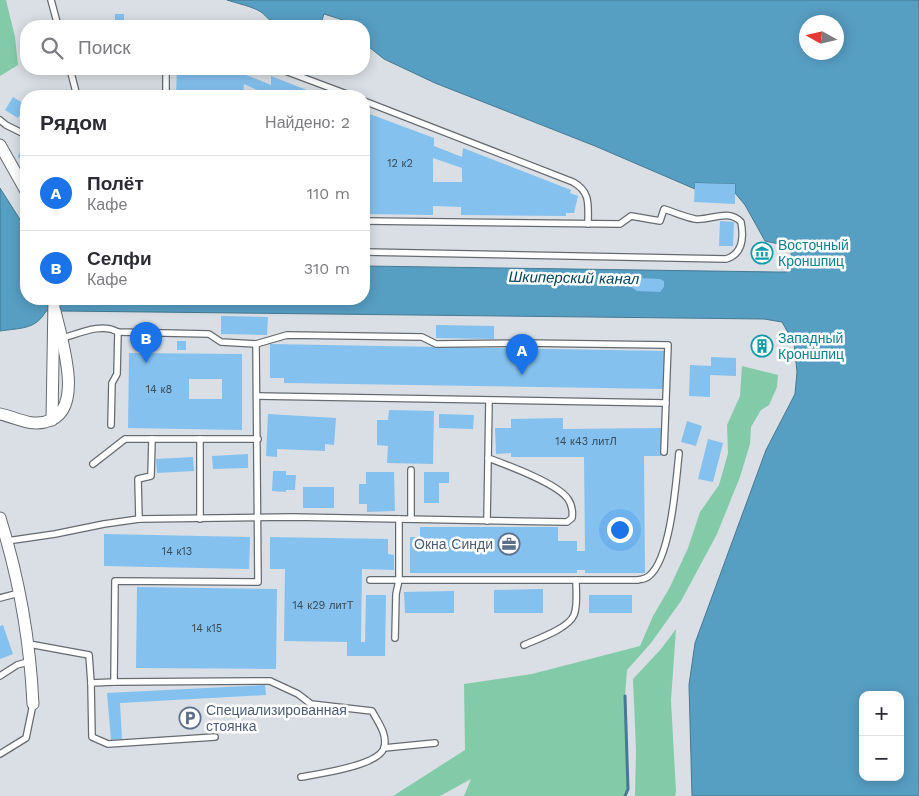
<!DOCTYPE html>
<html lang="ru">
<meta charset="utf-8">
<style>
:root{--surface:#fff;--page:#f2f2f3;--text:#2b2b33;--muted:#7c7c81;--line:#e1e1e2;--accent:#1a73e8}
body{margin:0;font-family:"Work Sans",sans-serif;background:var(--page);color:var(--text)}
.controls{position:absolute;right:15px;bottom:15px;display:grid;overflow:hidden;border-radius:10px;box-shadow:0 2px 12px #0003}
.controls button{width:45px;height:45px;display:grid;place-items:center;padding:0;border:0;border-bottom:1px solid var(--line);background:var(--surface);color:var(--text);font:25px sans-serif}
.compass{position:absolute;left:799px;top:15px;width:45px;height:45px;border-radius:50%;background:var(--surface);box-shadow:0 2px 12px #0003;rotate:278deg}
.you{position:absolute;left:619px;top:529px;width:18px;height:18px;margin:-12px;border:4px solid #fff;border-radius:50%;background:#1a73e8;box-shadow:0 0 0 8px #1a73e833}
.badge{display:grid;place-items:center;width:32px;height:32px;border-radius:50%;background:var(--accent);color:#fff;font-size:16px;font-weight:700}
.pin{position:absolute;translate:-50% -41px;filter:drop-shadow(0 1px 2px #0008)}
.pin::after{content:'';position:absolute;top:26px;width:18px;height:15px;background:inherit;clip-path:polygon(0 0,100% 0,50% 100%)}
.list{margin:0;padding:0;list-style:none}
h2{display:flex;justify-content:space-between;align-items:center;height:65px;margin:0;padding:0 20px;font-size:21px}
h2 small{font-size:16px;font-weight:400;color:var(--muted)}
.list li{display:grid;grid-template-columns:32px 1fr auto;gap:15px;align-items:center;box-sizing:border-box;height:75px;padding:0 20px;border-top:1px solid var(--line)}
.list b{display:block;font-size:19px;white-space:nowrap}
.list p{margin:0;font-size:16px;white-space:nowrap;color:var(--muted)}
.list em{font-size:16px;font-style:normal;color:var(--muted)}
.icon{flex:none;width:28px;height:28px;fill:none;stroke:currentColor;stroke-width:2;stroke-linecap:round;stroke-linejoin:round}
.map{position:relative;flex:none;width:919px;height:796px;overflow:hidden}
.search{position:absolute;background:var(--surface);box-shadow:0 2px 12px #0003;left:20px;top:20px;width:350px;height:55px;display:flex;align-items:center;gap:12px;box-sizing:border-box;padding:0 18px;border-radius:20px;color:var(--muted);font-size:19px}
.panel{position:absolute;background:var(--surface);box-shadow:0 2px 12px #0003;left:20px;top:90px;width:350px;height:215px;border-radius:20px}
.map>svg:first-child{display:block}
.green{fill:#83cba8}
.water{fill:#579ec3;stroke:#467993;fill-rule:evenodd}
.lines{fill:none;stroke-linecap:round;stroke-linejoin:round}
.stream{stroke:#467993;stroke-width:3}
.building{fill:#84c1ef;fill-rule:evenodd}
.service-casing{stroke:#666b6f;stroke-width:8}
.minor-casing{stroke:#666b6f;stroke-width:13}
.service{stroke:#fff;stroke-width:5.5}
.minor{stroke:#fff;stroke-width:11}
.labels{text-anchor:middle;stroke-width:5;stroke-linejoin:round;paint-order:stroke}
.number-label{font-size:11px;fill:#394a57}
.culture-label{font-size:14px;fill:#0d838f;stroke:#fff;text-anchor:start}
.service-label{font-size:14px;fill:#4e5e75;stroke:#fff;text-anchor:end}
.water-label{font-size:15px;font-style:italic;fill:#05445e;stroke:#fff}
</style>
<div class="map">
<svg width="919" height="796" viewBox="0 0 919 796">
<rect width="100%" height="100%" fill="#d9dfe4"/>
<!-- green -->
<g class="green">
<path d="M0,0H6L15,37L18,65L0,76Z"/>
<path d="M742,366L778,375L777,387L769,405L761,410L751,427L750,444L740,477L717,534L681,601L651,643L627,670L625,696L628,789L625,796H464L471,779L440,796H393L465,750L464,684L532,674L640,646L653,616L670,587L688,548L700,512L719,485L728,453L727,425L740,396Z"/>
<path d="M676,629L671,700L676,792L675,796H635L636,750L633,679L661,649Z"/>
</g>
<!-- water -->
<path class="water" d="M227,0H919V796H692L689,685L695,643L766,450L795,394L797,372L794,343L782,322L764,319L63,311H46C36,330 19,328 0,331V188L26,229V299H364V266L775,272H786L789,270C792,262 793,253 788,246L765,241L745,205L735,193V184L695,183V189L595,146L435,83L384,59L364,43V26H359V25L324,14L321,23C306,22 292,27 277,24C269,22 267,16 261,12C254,7 236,3 227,0ZM806,22H836V52H806ZM863,695H900V777H863Z"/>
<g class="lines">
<!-- stream -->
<path class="stream" d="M625,796L628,789L625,696"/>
</g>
<!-- building -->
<g class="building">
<rect x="115" y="14" width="9" height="12"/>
<rect x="139" y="20" width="9" height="6"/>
<path d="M177,69H244V74L271,85V76L322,96H270L244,84L243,96H176Z"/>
<path d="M13,97L26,105L18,118L5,110Z"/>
<path d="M367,113L434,138V146L462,157L463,148L571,190L570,193L578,196L574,213H566V216L461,215V207L433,206V215L366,214V204H364V180L366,181L367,133L364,132V120L367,121ZM433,158L462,168V182H433Z"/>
<path d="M23,144L26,146V161L18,157Z"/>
<path d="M695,183L735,184V204L694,202Z"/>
<path d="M720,221L734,222L733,246H719Z"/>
<path d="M756,246H768L767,259H756Z"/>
<path d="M637,278L660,279L664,281V287L660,292L637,291L631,287V284Z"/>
<path d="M221,316L268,317L267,335L221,334Z"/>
<path d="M436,325L494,326V339L436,338Z"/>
<rect x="756" y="339" width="12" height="13"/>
<rect x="177" y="341" width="9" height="9"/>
<path d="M270,344L664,351V389L284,383V378H270Z"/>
<path d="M129,353L242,354V430L128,428ZM189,379H222V399H189Z"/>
<path d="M711,357L736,358V376L710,375V397L689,396L690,365L711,366Z"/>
<path d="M389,410L434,411L433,464L387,463L388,446L377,445V420H388Z"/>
<path d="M268,414L336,418L334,445L325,444V451L277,449V457L266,456Z"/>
<path d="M439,414L474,415L473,429L439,428Z"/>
<path d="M563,418V429L661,428V456H644L645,573H585V570H577V573H410V537H420V527H558V541H577V551H585L584,457H511V453L496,454L495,428H511V419Z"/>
<path d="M687,421L702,426L696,446L681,442Z"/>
<path d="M708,439L723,443L713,482L698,479Z"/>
<path d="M248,454V468L213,469L212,456Z"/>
<path d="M193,457L194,471L157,473L156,459Z"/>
<path d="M273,471H286V475H296L295,490H286V492L272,491Z"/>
<path d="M366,472H394L395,511L367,512V504H359V484H366Z"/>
<path d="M424,472H449V483H439V503H424Z"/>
<rect x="303" y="487" width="31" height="21"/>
<path d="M104,534L250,537L249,569L104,566Z"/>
<path d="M270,537L388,539V554L394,555V570L362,569L361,642H365L366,595H386L385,656H347V642L284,641L285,569H270Z"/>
<path d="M137,587L277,589L276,669L136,668Z"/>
<path d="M543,589V613H494V590Z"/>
<path d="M454,591V613H405L404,592Z"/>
<rect x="589" y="595" width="43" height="18"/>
<path d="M3,625L13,654L0,659V626Z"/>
<path d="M265,685L266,695L120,703L122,739L111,740L107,693Z"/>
</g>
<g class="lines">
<!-- service casing -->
<g class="service-casing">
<g id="service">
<path d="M51,0L58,26"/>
<path d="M167,26V25L170,26"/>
<path d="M70,69L77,96"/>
<path d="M280,69L352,96"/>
<path d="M166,96V69"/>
<path d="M364,101L573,182C591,192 588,205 588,224"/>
<path d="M0,120L6,125L26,135"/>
<path d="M364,221L620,224L631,216L660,221L664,209C674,212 684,217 695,219C711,221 728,208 741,222C744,238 743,254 726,259L364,252"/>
<path d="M60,339C78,334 101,322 118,332L209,334L221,342L256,344L287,335L422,337L436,344L521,343L668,345L664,452"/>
<path d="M257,396L666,403"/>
<path d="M111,425L112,383L117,374L118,332"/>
<path d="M200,439V519"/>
<path d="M93,464L125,439H258"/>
<path d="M411,470V519"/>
<path d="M139,519L138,479L151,476L152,439"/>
<path d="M487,521L489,401"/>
<path d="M7,541L55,534L104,524L139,519L292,517L567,522L572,518C573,511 572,505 568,499C557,483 507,465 488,458"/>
<path d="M370,580H638C642,579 646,579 649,576C671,558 676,482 679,453"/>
<path d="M0,598L19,593"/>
<path d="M395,638L396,594L399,580V519"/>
<path d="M29,644L89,655L91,683"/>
<path d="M524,645C537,639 568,629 574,615C578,605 576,592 576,580"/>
<path d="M0,676L17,665L31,661"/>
<path d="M114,682L270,681L298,694L311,704L372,711C378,722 388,735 384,748C378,766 318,774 301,777"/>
<path d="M215,737L108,744L92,737L91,683L114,682L115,581L258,582L256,344"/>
<path d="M384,748L435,743"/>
<path d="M0,754L26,738L33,704"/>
</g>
</g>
<!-- minor casing -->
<g class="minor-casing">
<g id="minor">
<path d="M0,145L26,191"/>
<path d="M0,414C15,417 29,426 45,422C87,413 61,339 55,311"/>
<path d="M52,420L54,299"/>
<path d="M0,518C19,578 30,641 33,704"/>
</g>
</g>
<!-- service -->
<use href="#service" class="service"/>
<!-- minor -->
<use href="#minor" class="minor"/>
</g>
<!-- icons -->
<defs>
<g id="museum-ring" transform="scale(1.125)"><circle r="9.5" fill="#fff" stroke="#0f9aa8" stroke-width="1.5"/><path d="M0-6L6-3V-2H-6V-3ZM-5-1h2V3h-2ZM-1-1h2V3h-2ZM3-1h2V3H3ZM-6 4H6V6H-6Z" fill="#0f9aa8"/></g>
<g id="building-ring" transform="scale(1.125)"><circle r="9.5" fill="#fff" stroke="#0f9aa8" stroke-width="1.5"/><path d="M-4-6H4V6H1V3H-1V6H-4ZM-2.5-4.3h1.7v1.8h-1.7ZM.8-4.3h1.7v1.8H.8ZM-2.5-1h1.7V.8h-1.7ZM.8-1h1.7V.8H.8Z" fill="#0f9aa8"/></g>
<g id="office-ring" transform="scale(1.125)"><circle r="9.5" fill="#fff" stroke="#5c6f8a" stroke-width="1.5"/><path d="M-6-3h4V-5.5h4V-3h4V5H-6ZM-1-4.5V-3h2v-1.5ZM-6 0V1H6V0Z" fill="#5c6f8a"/></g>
<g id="parking-ring" transform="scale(1.125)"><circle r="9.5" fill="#fff" stroke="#5c6f8a" stroke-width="1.5"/><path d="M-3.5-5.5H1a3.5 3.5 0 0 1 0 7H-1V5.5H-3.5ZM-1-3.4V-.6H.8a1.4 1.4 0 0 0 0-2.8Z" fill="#5c6f8a"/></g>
</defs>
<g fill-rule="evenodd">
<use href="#museum-ring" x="762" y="253"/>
<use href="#building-ring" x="762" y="346"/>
<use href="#office-ring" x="509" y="544"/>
<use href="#parking-ring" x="190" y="718"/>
</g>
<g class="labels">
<!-- number labels -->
<g class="number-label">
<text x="400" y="167">12 к2</text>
<text x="159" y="393">14 к8</text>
<text x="586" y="445">14 к43 литЛ</text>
<text x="177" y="555">14 к13</text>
<text x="323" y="609">14 к29 литТ</text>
<text x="207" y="632">14 к15</text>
</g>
<!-- culture labels -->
<g class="culture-label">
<text x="778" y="250">Восточный<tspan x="778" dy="16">Кроншпиц</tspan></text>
<text x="778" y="343">Западный<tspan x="778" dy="16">Кроншпиц</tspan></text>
</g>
<!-- service labels -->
<g class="service-label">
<text x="493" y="549">Окна Синди</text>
<text x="206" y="715" text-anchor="start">Специализированная<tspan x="206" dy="16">стоянка</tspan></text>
</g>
<!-- water labels -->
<g class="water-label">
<text transform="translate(574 278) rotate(1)" y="5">Шкиперский канал</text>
</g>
</g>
</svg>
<div class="controls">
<button>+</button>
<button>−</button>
</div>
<svg class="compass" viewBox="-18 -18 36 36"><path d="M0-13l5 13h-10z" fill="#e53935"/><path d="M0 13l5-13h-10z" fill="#7c7c81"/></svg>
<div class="you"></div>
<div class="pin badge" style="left:522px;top:375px">A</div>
<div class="pin badge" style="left:146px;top:363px">B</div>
<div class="search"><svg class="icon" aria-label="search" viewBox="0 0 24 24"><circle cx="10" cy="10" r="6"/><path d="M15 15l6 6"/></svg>Поиск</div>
<section class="panel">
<h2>Рядом<small>Найдено: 2</small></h2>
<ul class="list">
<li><span class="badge">A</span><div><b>Полёт</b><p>Кафе</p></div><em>110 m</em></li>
<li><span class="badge">B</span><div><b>Селфи</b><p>Кафе</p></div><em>310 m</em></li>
</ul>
</section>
</div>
